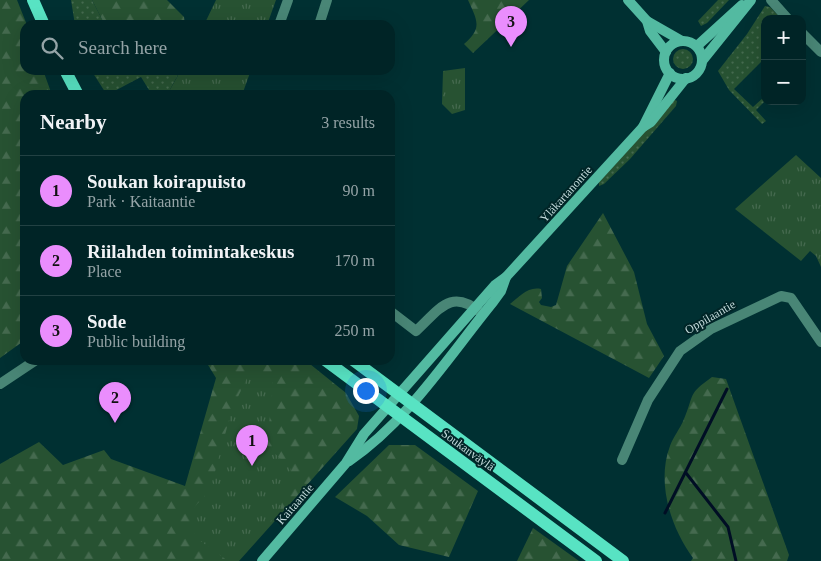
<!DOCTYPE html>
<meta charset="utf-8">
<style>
:root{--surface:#002426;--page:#0e3032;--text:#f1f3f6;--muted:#95a4a7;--line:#224143;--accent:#ea8dfd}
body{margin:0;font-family:"Times New Roman",serif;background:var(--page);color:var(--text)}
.controls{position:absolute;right:15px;top:15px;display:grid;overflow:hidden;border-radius:10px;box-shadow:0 5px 20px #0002}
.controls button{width:45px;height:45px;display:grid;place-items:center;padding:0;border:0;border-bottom:1px solid var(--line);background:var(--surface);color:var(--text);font:25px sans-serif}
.you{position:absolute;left:365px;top:390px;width:18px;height:18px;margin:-12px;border:4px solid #fff;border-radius:50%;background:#1a73e8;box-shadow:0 0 0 8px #1a73e833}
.badge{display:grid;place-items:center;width:32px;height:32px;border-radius:50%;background:var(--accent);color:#111;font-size:16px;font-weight:700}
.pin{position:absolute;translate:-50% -41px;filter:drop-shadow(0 1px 2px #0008)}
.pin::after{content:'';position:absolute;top:26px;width:18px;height:15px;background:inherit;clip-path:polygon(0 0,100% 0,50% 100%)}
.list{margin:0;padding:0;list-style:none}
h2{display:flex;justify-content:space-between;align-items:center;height:65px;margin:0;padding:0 20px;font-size:21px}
h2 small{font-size:16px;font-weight:400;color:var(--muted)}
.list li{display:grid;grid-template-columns:32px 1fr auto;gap:15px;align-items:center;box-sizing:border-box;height:70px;padding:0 20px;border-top:1px solid var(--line)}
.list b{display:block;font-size:19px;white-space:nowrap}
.list p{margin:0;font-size:16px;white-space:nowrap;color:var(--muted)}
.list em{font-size:16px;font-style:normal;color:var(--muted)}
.icon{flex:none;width:28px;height:28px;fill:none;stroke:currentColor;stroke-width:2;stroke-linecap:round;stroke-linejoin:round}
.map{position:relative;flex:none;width:821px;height:561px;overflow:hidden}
.search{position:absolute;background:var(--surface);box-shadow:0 5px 20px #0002;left:20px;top:20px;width:375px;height:55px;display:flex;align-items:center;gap:12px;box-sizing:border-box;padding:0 18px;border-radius:15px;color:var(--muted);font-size:19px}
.panel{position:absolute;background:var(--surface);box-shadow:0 5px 20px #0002;left:20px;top:90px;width:375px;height:275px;border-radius:15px}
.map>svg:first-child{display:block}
.grass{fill:url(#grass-dots)}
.forest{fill:url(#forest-firs)}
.park{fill:url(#park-tufts)}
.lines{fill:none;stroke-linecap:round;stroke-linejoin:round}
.stream{stroke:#000e24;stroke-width:3}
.street{stroke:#498676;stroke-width:10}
.secondary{stroke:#53baa1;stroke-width:10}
.primary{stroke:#58e3c3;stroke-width:12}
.labels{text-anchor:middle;stroke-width:4;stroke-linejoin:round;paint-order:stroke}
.street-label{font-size:12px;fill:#c4dbdc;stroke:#012527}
</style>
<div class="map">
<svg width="821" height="561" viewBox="0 0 821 561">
<defs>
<pattern id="grass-dots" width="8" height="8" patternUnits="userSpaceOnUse" patternTransform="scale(1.25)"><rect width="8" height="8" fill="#275232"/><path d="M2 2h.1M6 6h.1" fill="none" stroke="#456a4f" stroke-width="1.8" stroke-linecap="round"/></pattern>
<pattern id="forest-firs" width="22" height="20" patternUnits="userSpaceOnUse" patternTransform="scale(1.25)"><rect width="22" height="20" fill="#275232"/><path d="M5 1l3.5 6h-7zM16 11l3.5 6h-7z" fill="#456a4f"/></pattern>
<pattern id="park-tufts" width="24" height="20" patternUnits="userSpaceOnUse" patternTransform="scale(1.25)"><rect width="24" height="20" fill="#275232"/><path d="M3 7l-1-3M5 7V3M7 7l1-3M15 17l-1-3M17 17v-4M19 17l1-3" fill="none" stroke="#456a4f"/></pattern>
</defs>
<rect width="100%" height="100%" fill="#003032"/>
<!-- grass -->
<g class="grass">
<path d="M71,0H92L105,25H75Z"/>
<path d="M718,0H729L707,23L701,26L698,21Z"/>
<path d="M765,6L770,7L782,19H765V58L734,89L753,107L765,96V101L756,110L766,121L762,124L729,90L718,71L747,34Z"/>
<circle cx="683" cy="59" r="10"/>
<path d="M91,70H177L179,73L167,95H140L149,90L141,77L107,95Z"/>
<path d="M673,99L677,101L676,106L630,159L604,184L599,186V181Z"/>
</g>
<!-- forest -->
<g class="forest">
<path d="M0,0H17L27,25L25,70H43L52,95H25V340L0,358Z"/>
<path d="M92,0H167L184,17L185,25H105Z"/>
<path d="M468,0H529L473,53L464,44C483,28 477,20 468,0Z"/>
<path d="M603,213L634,272L647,324L664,356L649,378L510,304C519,297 528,286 541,289L542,298L539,302L541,305L551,307L556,305L567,266Z"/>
<path d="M205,360H305L346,393L359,416L357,429L239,561H0V464L39,442L63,465L104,450L111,459L185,486L216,378Z"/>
<path d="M712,377L726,379L789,555L787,561H691L693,558C671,528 656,483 670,446C673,437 680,429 684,419C695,393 687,395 712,377Z"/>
<path d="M389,445H415L478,491L449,557L399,545L367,516L335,497Z"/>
<path d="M533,528L579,561H517Z"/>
</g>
<!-- park -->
<g class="park">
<path d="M216,0H276L267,25H204Z"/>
<path d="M465,68V110L452,114L442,104L443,71Z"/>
<path d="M181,70H251L242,95H167Z"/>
<path d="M796,155L821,178V267L816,256L810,251L801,261L735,209Z"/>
<path d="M251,370L273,383L267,446L291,469L280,510L236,561H228L195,537L189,513L210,490L232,409Z"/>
</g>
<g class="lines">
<!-- stream -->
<g class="stream">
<path d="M686,473L728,527L736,561"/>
<path d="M665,513L727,389"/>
</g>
<!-- street -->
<g class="street">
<path d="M771,0L788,19"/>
<path d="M279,25L288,0"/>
<path d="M319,25L327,0"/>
<path d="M802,33L821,52"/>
<path d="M390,311L416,331C439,310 451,287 481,313"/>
<path d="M0,384L36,360"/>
<path d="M622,460L648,400L680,351L711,329L781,296L791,298L821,342"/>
</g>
<!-- secondary -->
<g class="secondary">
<path d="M628,0L647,21L650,31L666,52"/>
<path d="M647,21L682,41"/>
<circle cx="683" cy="60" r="19"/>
<path d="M697,46L742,5"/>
<path d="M702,61L751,0"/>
<path d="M643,127L670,73"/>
<path d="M349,461C407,422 449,356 493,302L501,291L506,277"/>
<path d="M262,561L346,463L364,434L495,285L506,277L643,127L651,122L686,78"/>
</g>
<!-- primary -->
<g class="primary">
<path d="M33,0L44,25"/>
<path d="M65,70L78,95"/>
<path d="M325,360L596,561"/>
<path d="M353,360L623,561"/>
</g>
</g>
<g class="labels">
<!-- street labels -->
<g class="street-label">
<text transform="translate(566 194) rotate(-48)" y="4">Yläkartanontie</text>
<text transform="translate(710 317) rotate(-30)" y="4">Oppilaantie</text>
<text transform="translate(468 450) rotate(36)" y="4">Soukanväylä</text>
<text transform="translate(295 504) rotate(-49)" y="4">Kaitaantie</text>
</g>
</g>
</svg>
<div class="controls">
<button>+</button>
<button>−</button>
</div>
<div class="you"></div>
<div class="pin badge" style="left:252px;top:466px">1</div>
<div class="pin badge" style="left:115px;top:423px">2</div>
<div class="pin badge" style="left:511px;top:47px">3</div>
<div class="search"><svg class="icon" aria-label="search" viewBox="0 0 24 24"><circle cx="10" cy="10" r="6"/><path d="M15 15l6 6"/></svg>Search here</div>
<section class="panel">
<h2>Nearby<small>3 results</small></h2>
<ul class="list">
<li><span class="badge">1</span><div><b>Soukan koirapuisto</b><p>Park · Kaitaantie</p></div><em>90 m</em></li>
<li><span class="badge">2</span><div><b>Riilahden toimintakeskus</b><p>Place</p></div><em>170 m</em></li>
<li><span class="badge">3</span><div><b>Sode</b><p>Public building</p></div><em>250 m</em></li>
</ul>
</section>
</div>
